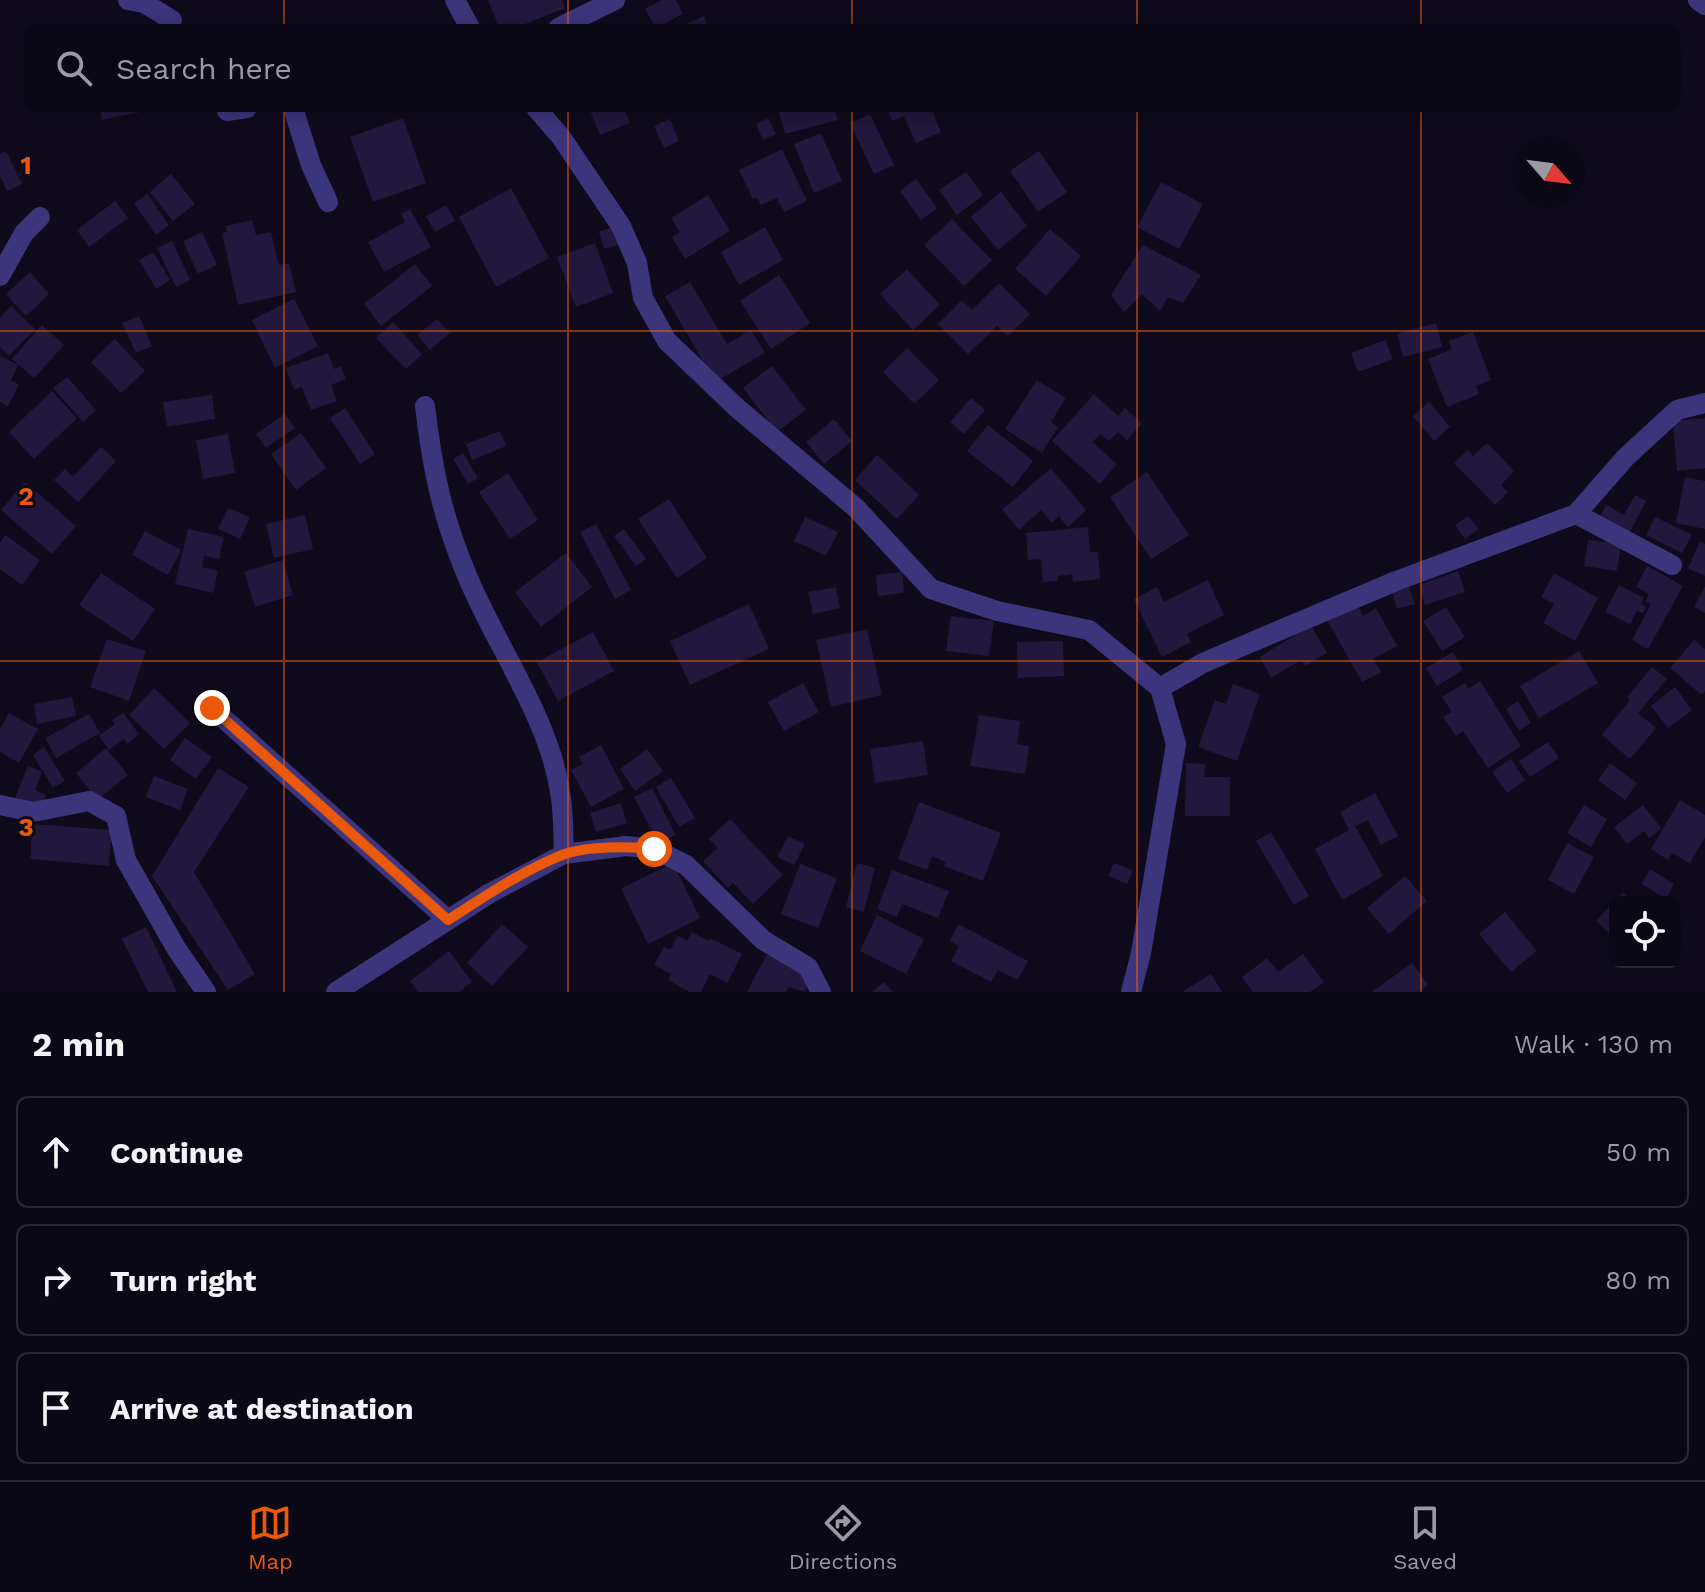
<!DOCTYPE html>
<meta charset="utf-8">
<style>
:root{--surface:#0b0815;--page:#191622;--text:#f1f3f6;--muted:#9a9aa0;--line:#2b2934;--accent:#ea580c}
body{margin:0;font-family:"Work Sans",sans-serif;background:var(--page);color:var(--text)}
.controls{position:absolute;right:24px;bottom:24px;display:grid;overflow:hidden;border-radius:12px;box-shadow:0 4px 20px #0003}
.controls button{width:72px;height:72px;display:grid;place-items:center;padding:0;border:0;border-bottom:2px solid var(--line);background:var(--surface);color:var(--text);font:40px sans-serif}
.compass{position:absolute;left:1513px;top:136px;width:72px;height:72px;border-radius:50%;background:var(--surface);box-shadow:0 4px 20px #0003;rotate:118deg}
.stop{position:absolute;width:24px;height:24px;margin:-18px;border:6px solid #ea580c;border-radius:50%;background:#fff}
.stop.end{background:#ea580c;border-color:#fff;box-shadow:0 2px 8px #0008}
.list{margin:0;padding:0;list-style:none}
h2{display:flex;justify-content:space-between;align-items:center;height:104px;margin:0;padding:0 32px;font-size:34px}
h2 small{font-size:26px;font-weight:400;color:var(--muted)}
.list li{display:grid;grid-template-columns:52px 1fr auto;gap:24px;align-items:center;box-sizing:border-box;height:112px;margin:0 16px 16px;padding:0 16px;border:2px solid var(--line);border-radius:12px}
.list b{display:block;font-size:30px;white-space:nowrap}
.list em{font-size:26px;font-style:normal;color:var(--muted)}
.icon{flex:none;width:44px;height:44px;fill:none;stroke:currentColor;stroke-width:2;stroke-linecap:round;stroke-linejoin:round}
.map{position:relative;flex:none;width:1705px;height:992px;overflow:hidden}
.search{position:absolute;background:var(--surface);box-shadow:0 4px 20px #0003;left:24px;right:24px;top:24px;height:88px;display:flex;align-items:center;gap:20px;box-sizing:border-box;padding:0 28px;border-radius:12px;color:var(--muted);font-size:30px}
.sheet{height:488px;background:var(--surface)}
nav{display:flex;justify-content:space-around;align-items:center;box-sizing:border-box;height:112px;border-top:2px solid var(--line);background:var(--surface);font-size:22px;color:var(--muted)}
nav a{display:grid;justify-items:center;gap:4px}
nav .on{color:var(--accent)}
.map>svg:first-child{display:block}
.building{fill:#22173d}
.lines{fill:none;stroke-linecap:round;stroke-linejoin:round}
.street{stroke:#3d357c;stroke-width:20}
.route{stroke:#ea580c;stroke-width:10}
.grid{fill:none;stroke:#e8590c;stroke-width:2;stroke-opacity:0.55}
.grid-label{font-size:26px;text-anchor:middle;font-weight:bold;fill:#e8590c;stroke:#0f0b1c;stroke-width:6;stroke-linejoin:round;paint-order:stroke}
</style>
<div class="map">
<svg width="1705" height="992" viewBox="0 0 1705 992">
<rect width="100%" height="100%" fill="#0f0b1c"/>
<!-- building -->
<g class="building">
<path d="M488,0H562L565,8L515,28H499Z"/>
<path d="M662,0H676L683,14L656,28L645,9Z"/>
<path d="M704,16L709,28H677Z"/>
<path d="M100,108H155V109L102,120Z"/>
<path d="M589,108H624L630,123L600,135Z"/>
<path d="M778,108H834L838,120L785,134Z"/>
<path d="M887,108H931L941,132L916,143L904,116L892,121Z"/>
<path d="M870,114L894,165L874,174L850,123Z"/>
<path d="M403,118L426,183L373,202L350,137Z"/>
<path d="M768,118L776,134L763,140L756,124Z"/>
<path d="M670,119L679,141L664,148L654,126Z"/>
<path d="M821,133L842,181L814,193L794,144Z"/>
<path d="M782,149L807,201L784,212L777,198L761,205L757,197L753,199L739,170Z"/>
<path d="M6,151L22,184L7,191L0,176V154Z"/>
<path d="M1039,151L1067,192L1038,212L1010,171Z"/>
<path d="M966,172L983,195L957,215L939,190Z"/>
<path d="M171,174L195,204L173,221L150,192Z"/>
<path d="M916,179L937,208L921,220L900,191Z"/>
<path d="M1161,182L1203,204L1179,249L1137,227Z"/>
<path d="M511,188L549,258L496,287L459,217Z"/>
<path d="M1001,192L1027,226L998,250L971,217Z"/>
<path d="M147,194L169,225L156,235L134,203Z"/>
<path d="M708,195L730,231L685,259L672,237L680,232L671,218Z"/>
<path d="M115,201L128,218L89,247L77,230Z"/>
<path d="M446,205L455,221L435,232L426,216Z"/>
<path d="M410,209L431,247L384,272L368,242L405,222L401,214Z"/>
<path d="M952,219L992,260L964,286L924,245Z"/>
<path d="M252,220L256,235L271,232L279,265L289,263L296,292L238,305L222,233L227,232L226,226Z"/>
<path d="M612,227L618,245L604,249L599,232Z"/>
<path d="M765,227L783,260L739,285L721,252Z"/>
<path d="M1050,229L1081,256L1046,296L1015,269Z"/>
<path d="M202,232L217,265L198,274L183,241Z"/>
<path d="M172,241L190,280L176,287L157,248Z"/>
<path d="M595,243L613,293L576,307L557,257Z"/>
<path d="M1143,245L1201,275L1183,303L1168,297L1160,311L1142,294L1124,312L1111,295Z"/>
<path d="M153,252L170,280L156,289L139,260Z"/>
<path d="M415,264L432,286L381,326L364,304Z"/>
<path d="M907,269L940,305L913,330L880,294Z"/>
<path d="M30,272L49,294L26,316L6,294Z"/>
<path d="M779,275L810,323L771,349L740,301Z"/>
<path d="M690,282L727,344L751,330L765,353L715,382L665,296Z"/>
<path d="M999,283L1030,314L1008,336L997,326L968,354L938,324L962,300L972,310Z"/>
<path d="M294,299L318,346L275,368L252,320Z"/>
<path d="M11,306L35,329L9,356L0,347V318Z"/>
<path d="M139,316L152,346L136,353L122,323Z"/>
<path d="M437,319L450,333L430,350L417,335Z"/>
<path d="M393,322L422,354L406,369L376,338Z"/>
<path d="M1436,323L1442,347L1403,357L1397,334Z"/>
<path d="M42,325L64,345L34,378L12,359Z"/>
<path d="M1473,332L1491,380L1476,386L1479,394L1447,407L1428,359L1452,349L1449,341Z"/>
<path d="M115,339L145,371L121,393L91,362Z"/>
<path d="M1385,340L1393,359L1358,372L1351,353Z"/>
<path d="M907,348L939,380L914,404L883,372Z"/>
<path d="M328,353L334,369L341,366L346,379L331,385L337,401L311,410L302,387L294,390L286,368Z"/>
<path d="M0,356L18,365L11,380L19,385L8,406L0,402Z"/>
<path d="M772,366L806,410L777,432L743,388Z"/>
<path d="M67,377L96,410L83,422L53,388Z"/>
<path d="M1037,380L1066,398L1051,422L1058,427L1042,453L1005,429Z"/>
<path d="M52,391L77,418L34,459L9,432Z"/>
<path d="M1094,394L1118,416L1125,408L1142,423L1127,440L1118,432L1109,441L1101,434L1092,442L1117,464L1100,484L1052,441Z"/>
<path d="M212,395L215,419L167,427L163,402Z"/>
<path d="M971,398L985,410L964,434L950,422Z"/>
<path d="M1429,402L1450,427L1434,441L1413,416Z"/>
<path d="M345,408L375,454L360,464L330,418Z"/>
<path d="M285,414L295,428L266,448L256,434Z"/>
<path d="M1705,418V468L1677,471L1673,421Z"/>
<path d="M834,419L852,441L824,464L806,442Z"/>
<path d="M988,425L1033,461L1013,487L967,451Z"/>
<path d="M500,431L506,446L472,460L466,444Z"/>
<path d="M301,433L326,468L296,490L271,454Z"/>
<path d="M228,434L235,473L203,479L196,440Z"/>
<path d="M1487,443L1514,471L1501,485L1508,492L1495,505L1454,463L1468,450L1473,456Z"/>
<path d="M101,447L116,461L78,502L54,480L65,469L73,477Z"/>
<path d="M463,453L478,478L468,484L453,459Z"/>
<path d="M877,455L919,495L897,519L855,480Z"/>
<path d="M1051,468L1086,510L1068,527L1059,516L1052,523L1041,510L1019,530L1002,510Z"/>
<path d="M1147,472L1189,535L1151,559L1110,497Z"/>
<path d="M508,473L538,520L510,539L479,492Z"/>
<path d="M1685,477L1705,481V529L1676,523Z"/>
<path d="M25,482L76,526L52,554L1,510Z"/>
<path d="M1635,495L1646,501L1629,534L1599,518L1606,505L1624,515Z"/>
<path d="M669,499L707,558L677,578L638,519Z"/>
<path d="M228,508L250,517L240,539L218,529Z"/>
<path d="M305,515L313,549L274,558L266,524Z"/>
<path d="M1468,516L1479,529L1465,539L1455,525Z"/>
<path d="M805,517L838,532L826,556L794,541Z"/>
<path d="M1655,517L1692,535L1682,553L1646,535Z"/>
<path d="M596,524L631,590L615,599L580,532Z"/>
<path d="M1088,527L1090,552H1098L1100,579L1073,582L1072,574L1058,576V581L1043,582L1041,559L1028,560L1026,533Z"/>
<path d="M188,529L224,537L219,559L204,556L202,567L218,571L213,593L175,584Z"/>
<path d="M624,529L646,559L636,566L614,536Z"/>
<path d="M145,531L181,550L168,575L132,555Z"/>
<path d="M5,535L40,560L22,585L0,569V543Z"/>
<path d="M1588,540L1621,544L1617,571L1584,566Z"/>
<path d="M1700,542L1705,544V576L1688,568Z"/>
<path d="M566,553L592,587L541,627L515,592Z"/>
<path d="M283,560L293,595L255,607L244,572Z"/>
<path d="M1647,566L1683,586L1648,649L1632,640L1651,604L1645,601L1649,594L1636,587Z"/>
<path d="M1458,571L1465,592L1425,605L1419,585Z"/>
<path d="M902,572L904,593L878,596L876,575Z"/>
<path d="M101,573L155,609L133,641L79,605Z"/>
<path d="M1554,573L1598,598L1575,641L1543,623L1554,604L1541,597Z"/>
<path d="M1208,580L1224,615L1187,634L1191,642L1162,657L1134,599L1157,587L1164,602Z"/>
<path d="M1619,585L1644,598L1641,604L1646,607L1643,613L1637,611L1630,624L1605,612Z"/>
<path d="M1705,586V613L1694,607Z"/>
<path d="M836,587L840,608L813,614L808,592Z"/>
<path d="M1409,587L1415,604L1397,609L1392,592Z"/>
<path d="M1356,603L1363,616L1376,608L1397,646L1373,659L1381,672L1362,682L1327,620Z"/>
<path d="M749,604L769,649L690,685L670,641Z"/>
<path d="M1446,607L1465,637L1442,651L1423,621Z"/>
<path d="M951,616L994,621L989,656L946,651Z"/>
<path d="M1311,625L1327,653L1305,666L1301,660L1271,678L1260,657Z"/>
<path d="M867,629L882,695L831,707L816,640Z"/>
<path d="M593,632L614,671L558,701L537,662Z"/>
<path d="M107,639L146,651L129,701L90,687Z"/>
<path d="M1694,640L1705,649V691L1702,695L1670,668Z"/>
<path d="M1063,641L1064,676L1018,678L1017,642Z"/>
<path d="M1579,651L1598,683L1539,718L1520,686Z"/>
<path d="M1453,652L1463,670L1437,686L1426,668Z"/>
<path d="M1652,667L1667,679L1638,713L1656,728L1630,759L1602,735L1630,700L1627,697Z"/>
<path d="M1480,681L1521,746L1488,768L1463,731L1456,736L1443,717L1452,712L1442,697L1465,683L1468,689Z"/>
<path d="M803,683L819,712L784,731L768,702Z"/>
<path d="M1233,684L1260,694L1237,761L1198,747L1215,700L1226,704Z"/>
<path d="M1675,687L1692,710L1668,728L1651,706Z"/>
<path d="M154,688L190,723L164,749L129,715Z"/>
<path d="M72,697L76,716L37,724L34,704Z"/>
<path d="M1518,701L1531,723L1519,731L1506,709Z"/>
<path d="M9,713L38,729L19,763L0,752V729Z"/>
<path d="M123,713L139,734L127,744L124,739L109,750L99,736L115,724L112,720Z"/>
<path d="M89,714L100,733L56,758L45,738Z"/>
<path d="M979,715L1020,721L1017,744L1029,746L1025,774L970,766Z"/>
<path d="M185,738L212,757L196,779L170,760Z"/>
<path d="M923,741L928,775L875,783L870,749Z"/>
<path d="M1548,742L1559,758L1530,777L1519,761Z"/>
<path d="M601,745L624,789L591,807L571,770L583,764L579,757Z"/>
<path d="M44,747L65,781L53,788L33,755Z"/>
<path d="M106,748L128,775L97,800L76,773Z"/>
<path d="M647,749L663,771L635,791L620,769Z"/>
<path d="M1511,759L1525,780L1507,793L1492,772Z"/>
<path d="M1186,763L1205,764L1204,777H1230V816H1185Z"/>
<path d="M1610,763L1637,783L1625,800L1598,780Z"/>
<path d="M28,766L42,772L35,790L46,795L41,808L15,798Z"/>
<path d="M218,768L249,787L194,872L255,974L228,990L152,876Z"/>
<path d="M154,776L188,789L180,810L146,797Z"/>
<path d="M671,778L695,818L679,827L656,787Z"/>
<path d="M652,788L676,835L659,844L634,797Z"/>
<path d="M1375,793L1398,836L1381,845L1368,820L1355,826L1383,876L1342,900L1315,849L1349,830L1340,812Z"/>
<path d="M1680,800L1705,815V837L1690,863L1672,853L1668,860L1651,849Z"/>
<path d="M919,802L1001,833L983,881L944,866L946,862L932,856L927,870L898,859Z"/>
<path d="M621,803L627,823L596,832L590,813Z"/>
<path d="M1584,805L1607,819L1591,847L1567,833Z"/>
<path d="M1643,805L1661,828L1649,838L1644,831L1627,844L1614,827Z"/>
<path d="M730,819L783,875L753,904L733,883L728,888L703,861L718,848L709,839Z"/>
<path d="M33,824L112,830L109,866L30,859Z"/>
<path d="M1271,832L1309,896L1294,905L1256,841Z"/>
<path d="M788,836L805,844L794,865L777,857Z"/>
<path d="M1567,843L1594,857L1574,894L1548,880Z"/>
<path d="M673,863L700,918L648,944L621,889Z"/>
<path d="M857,863L875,868L864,912L846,907Z"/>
<path d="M1114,863L1133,870L1127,884L1108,876Z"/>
<path d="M800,864L837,878L818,928L781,914Z"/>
<path d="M1650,869L1674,884L1666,899L1642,884Z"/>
<path d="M892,870L949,891L938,918L902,904L897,917L877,909Z"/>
<path d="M1405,876L1427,901L1389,934L1367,908Z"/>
<path d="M1623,892L1634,902H1615V939L1596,921Z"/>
<path d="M1505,912L1537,951L1511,972L1479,934Z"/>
<path d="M877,915L924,939L906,974L860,951Z"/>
<path d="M502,924L528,947L492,986L467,963Z"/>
<path d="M958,924L1028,961L1018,980L998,970L991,982L951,961L959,946L950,941Z"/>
<path d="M146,927L177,992H148L122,939Z"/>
<path d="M692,932L709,941L710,938L742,954L727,983L710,974L701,992H690L668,980L671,974L654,965L664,947L670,950L678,936L687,941Z"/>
<path d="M449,951L472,982L459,992H418L410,981Z"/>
<path d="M767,954L812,978L805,992L789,987L786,992H747Z"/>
<path d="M1303,954L1324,982L1310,992H1253L1242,977L1267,958L1278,972Z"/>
<path d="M1412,963L1428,985L1418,992H1372Z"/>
<path d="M1211,974L1222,992H1182Z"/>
<path d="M884,982L893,992H872Z"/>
</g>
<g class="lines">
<!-- street -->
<g class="street">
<path d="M128,0L144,3L172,20"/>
<path d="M455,0L470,28"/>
<path d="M1698,0L1705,5"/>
<path d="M558,28L615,0"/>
<path d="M293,108L311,165L328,202"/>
<path d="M536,108L561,137L621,226L637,263L643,298L667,341L737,408L856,508L931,589L997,611L1089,630L1160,688L1176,744L1141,953L1131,992"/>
<path d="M227,111L247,108"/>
<path d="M0,276L24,233L40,217"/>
<path d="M425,406C432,467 442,516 466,573C494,643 549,717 560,792C564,813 563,834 564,854"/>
<path d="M1576,514L1672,565"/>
<path d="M1160,688L1203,663L1252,642L1396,581L1576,514L1625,458L1677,410L1705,403"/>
<path d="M212,708L448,920"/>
<path d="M0,805L33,812L89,801L116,816L126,860L176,948L206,992"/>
<path d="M336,992L490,893L564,854L626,846L654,849L686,865L763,940L808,967L821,992"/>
</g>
</g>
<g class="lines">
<!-- route -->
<path class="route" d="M212,708L448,920C484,897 522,871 562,855C585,846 630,846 654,849"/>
</g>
<!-- grid -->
<path class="grid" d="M284,0V28M568,0V28M852,0V28M1137,0V28M1421,0V28M284,108V992M568,108V992M852,108V992M1137,108V992M1421,108V992M0,331H1705M0,661H1705"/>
<g class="grid-label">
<text x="26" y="174">1</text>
<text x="26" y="505">2</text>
<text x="26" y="836">3</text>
</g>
</svg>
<div class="controls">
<button><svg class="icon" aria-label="locate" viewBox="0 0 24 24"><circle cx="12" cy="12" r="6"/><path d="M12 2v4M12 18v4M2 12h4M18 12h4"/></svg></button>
</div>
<svg class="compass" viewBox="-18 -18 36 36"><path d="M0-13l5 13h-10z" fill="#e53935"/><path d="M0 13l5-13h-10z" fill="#9a9aa0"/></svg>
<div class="stop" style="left:654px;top:849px"></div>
<div class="stop end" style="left:212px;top:708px"></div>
<div class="search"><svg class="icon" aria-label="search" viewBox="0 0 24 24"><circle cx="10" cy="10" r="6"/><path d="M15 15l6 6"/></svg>Search here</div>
</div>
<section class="sheet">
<h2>2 min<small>Walk · 130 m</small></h2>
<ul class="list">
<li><svg class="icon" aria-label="ahead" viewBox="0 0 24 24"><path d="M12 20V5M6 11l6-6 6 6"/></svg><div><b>Continue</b></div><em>50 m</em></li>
<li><svg class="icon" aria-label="right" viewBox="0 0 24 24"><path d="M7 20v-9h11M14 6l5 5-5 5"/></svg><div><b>Turn right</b></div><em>80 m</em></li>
<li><svg class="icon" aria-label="arrive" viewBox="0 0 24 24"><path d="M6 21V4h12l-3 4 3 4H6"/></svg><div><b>Arrive at destination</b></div></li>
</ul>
</section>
<nav>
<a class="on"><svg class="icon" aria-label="map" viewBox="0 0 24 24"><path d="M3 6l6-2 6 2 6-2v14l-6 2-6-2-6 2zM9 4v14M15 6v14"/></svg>Map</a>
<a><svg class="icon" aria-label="directions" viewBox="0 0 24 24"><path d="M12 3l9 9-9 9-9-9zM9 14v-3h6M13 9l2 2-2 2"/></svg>Directions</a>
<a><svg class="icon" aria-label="saved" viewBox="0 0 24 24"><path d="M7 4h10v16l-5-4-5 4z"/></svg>Saved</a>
</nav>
